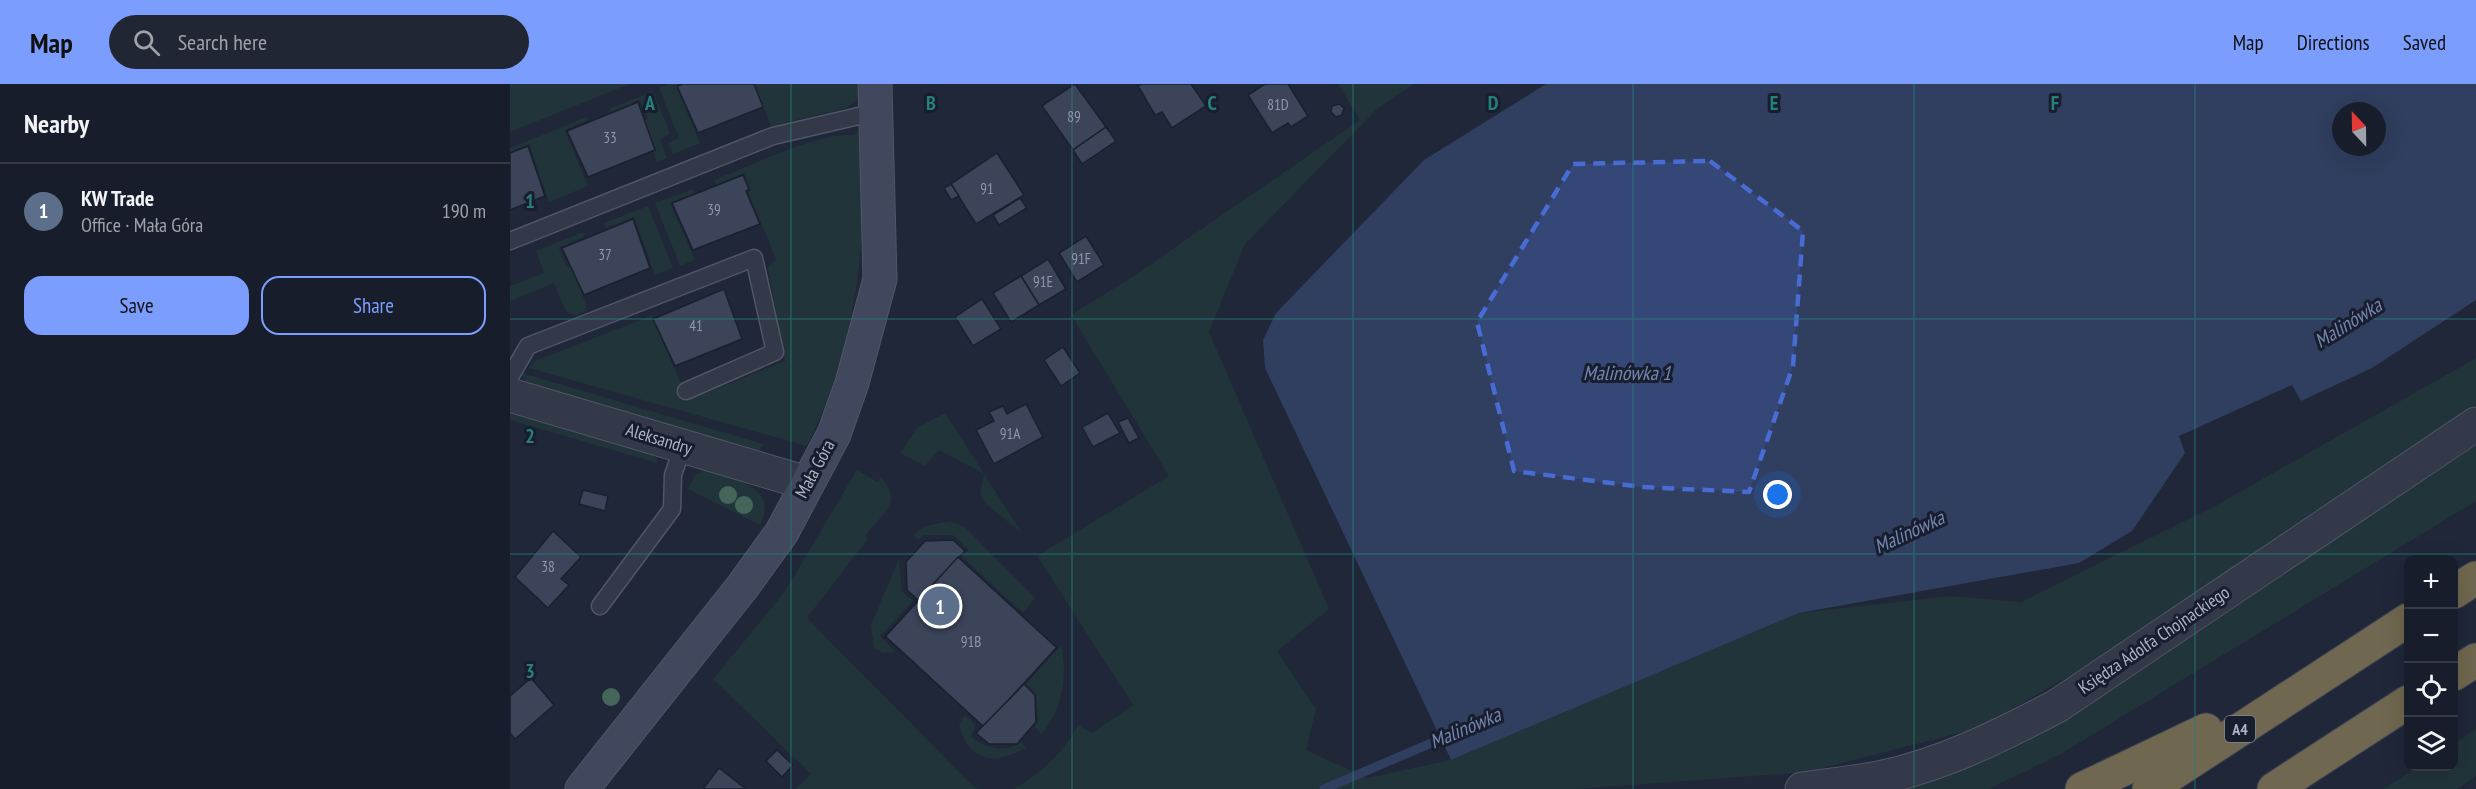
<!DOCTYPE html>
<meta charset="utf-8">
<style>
:root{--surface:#171d2b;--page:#202633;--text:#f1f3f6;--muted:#9ea2a9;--line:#363b47;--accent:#7b9dfd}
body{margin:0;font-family:"PT Sans Narrow",sans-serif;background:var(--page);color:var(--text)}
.controls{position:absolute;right:18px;bottom:18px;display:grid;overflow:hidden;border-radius:12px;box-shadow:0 6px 24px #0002}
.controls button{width:54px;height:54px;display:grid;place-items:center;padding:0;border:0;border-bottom:2px solid var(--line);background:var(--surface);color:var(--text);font:30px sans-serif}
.compass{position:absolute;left:1822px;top:18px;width:54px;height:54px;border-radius:50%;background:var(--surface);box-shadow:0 6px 24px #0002;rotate:338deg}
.you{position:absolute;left:1268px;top:411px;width:21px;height:21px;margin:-15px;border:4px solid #fff;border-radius:50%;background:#1a73e8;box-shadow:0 0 0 9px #1a73e833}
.badge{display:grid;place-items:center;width:39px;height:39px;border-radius:50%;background:var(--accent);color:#fff;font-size:20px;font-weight:700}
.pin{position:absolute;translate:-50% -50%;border:3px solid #fff;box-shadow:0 2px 6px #0006}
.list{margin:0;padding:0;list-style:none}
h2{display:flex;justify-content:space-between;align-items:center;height:78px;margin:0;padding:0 24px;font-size:26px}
h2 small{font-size:20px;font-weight:400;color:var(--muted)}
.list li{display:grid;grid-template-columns:39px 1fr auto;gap:18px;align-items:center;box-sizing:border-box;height:96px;padding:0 24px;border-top:2px solid var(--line)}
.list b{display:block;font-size:22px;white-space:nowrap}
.list p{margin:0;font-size:20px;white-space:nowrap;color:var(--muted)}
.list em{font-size:20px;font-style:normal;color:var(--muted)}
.actions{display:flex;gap:12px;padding:18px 24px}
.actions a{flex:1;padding:14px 0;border:2px solid var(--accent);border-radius:18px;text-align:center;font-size:21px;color:var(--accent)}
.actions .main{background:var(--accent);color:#111}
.icon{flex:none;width:33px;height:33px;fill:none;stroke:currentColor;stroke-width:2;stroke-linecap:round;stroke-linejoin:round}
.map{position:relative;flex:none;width:1966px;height:705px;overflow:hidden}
header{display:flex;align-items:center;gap:36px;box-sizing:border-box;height:84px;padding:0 30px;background:var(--accent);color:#111}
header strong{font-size:28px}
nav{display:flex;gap:33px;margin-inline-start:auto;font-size:21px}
.search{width:420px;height:54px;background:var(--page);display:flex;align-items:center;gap:15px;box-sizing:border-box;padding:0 21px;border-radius:33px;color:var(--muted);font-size:22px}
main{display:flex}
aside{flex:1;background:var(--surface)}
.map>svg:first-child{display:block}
.green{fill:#21343a}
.water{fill:#303e5f;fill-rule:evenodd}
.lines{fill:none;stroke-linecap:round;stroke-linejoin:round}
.stream{stroke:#303e5f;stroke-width:9}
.building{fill:#3b4459;stroke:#1a202f;stroke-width:1.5}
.lane-casing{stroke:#505667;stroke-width:19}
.street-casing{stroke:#505667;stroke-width:35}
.secondary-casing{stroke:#505667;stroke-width:35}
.highway-casing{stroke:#3d4353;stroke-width:35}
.lane{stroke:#333949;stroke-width:16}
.street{stroke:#333949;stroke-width:33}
.secondary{stroke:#41475c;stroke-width:33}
.highway{stroke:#6f674f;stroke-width:33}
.tree{fill:#45655b}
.marked{fill:#486cd3;fill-opacity:0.2;stroke:#486cd3;stroke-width:4.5;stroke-dasharray:12 8;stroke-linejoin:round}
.grid{fill:none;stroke:#277f7b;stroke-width:1.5;stroke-opacity:0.55}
.labels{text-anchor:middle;stroke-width:6;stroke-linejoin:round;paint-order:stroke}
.number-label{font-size:15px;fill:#9097ab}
.shield{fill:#181e2d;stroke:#808698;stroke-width:1.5}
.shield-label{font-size:16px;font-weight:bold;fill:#adb3c6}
.street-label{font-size:18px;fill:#adb3c6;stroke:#181e2d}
.water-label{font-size:20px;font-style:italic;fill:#7486b0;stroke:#181e2d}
.grid-label{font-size:20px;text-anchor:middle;font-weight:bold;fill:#277f7b;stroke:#181e2d;stroke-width:6;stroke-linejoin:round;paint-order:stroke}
</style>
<header>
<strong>Map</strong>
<div class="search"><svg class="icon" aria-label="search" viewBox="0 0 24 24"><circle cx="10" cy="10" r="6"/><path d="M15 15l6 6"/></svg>Search here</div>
<nav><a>Map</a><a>Directions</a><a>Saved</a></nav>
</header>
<main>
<aside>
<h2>Nearby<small></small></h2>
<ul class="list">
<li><span class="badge" style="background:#5c6f8a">1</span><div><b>KW Trade</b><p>Office · Mała Góra</p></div><em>190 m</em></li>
</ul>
<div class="actions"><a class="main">Save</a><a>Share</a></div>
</aside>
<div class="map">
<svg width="1966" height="705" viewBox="0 0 1966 705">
<rect width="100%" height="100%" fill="#1f2739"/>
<!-- green -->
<g class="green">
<path d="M0,0H120L0,48Z"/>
<path d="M158,0H169L166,2L190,59L163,70L158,59L169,54L149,4Z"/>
<path d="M244,0H350L351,13L336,24L261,42Z"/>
<path d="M828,0H904L869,23L735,160L699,248L819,525L767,567L806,625L796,666L857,694L941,676L1289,529L1440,512L1511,518L1705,422L1966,274V320L1769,451L1618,558L1469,644L1297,688L1067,705H504C531,689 553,669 568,641L582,649L623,621L527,472L659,392L561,231L619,195L850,36Z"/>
<path d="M143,7L160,50L150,55L157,74L147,78L143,68L146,67L134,36L138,34L130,16L100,28L99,25Z"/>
<path d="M77,33L78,36L55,46L78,102L39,118L19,60L0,68V64Z"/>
<path d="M347,48L350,49C351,82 354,117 352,150C347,223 330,297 297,362L19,284L25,277L143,231L142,235L179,316L275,277L258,184L266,175L238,108L241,107L234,89L206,101L204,96C238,83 311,47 344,51Z"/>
<path d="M183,105L184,109L160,119L185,176L170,182L145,119Z"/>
<path d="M138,122L163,184L145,191L124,133L96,144L94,139Z"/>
<path d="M73,148L75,152L49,164L57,183L61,182L76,220V227L65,232L56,227L44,199L0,217V202L34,189L26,167Z"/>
<path d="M12,289L253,360L249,369L15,299Z"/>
<path d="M0,326L139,369L147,374V379L0,336Z"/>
<path d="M435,329L512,449L476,420L470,410L474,390L429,366L415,382L390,369L407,344Z"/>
<path d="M1966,361V417L1549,671L1479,705H1382L1893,408Z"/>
<path d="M199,385C226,396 269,404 250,441L178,405L185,391Z"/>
<path d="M347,386L368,398L371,393C394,419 372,429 356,451L357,456L297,534L464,703L469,705H286L301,690L203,595L274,509Z"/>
<path d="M440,437L455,443L525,514L513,529L451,472L459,466L443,451H414L408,456L403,451L416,442Z"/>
<path d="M389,475L392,507L403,517L370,552L385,568L373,569L364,564L361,541Z"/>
<path d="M551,561C558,590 553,627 531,650L524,642L528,638L526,610L516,600Z"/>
<path d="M455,631L466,641L461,652C471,664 498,670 511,658L516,664C483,681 459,679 449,640Z"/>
<path d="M1966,645V692L1947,705H1873L1908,683L1944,682V660Z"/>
</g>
<!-- water -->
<path class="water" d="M1036,0H1966V216L1862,284L1791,317L1782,301L1669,352L1675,369L1622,447L1569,479L1289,529L941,676L755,284L753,256L766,229L914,76ZM1831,27H1867V63H1831Z"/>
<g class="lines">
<!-- stream -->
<path class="stream" d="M814,705L940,651"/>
</g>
<!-- building -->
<g class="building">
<path d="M173,0H244L253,23L188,49L167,2Z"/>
<path d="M565,0L596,43L563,66L532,22Z"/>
<path d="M631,0H681L696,22L662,44L652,28L645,31L628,2Z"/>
<path d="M755,0H778L798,32L781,43L778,39L762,49L738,11Z"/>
<path d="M128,18L145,66L78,93L57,47Z"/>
<path d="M829,20L834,24L832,31L826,33L821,28L822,22Z"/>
<path d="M596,43L606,57L572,80L563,66Z"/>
<path d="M18,62L35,112L0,126V69Z"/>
<path d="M487,69L514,111L466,140L441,100Z"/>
<path d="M233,91L239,105L236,107L250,140L183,166L162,119Z"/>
<path d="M441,100L449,112L441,116L434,104Z"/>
<path d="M510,114L517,124L489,141L483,131Z"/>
<path d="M123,135L140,184L74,211L52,164Z"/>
<path d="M576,152L594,181L567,198L549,169Z"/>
<path d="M538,175L556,205L529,221L511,192Z"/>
<path d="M511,192L529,221L501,238L483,209Z"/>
<path d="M214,205L232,255L165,282L143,235Z"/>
<path d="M472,215L491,245L463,262L445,233Z"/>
<path d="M553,263L570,289L551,302L534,276Z"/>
<path d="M516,320L533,353L484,380L466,346L484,337L479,328L493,322L497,330Z"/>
<path d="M598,329L610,349L583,363L572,343Z"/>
<path d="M618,334L629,354L619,359L608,338Z"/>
<path d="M73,406L98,412L95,427L69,420Z"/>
<path d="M43,447L71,473L51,495L59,501L38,524L5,493Z"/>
<path d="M443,456L455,467L408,516L397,506L396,478L415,457Z"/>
<path d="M448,473L546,563L548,562L474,643L376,553L374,554Z"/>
<path d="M21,594L44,621L5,655L0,649V612Z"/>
<path d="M514,600L525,611L526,638L507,660H479L466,649Z"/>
<path d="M267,666L283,681L272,693L256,677Z"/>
<path d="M209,684L236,705H193Z"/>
</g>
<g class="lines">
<!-- lane casing -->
<g class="lane-casing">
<g id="lane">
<path d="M0,157L263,52L366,28"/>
<path d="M0,293L18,262L244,174L265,268L176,307"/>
<path d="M90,522L162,425L163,391L173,362"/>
</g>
</g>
<!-- street casing -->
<g class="street-casing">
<g id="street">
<path d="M0,311L297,399"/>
<path d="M1292,705C1317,701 1344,699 1369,694C1432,681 1490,652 1547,622L1966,340"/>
</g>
</g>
<!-- secondary casing -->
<g class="secondary-casing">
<path id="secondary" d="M72,705L233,502L272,448L324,350L342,299L370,195L365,0"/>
</g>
<!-- highway casing -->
<g class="highway-casing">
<g id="highway">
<path d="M1944,508L1966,494"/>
<path d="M1944,590L1966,576"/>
<path d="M1572,705L1696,646"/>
<path d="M1639,705L1898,536"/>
<path d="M1764,705L1898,618"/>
</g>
</g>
<!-- lane -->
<use href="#lane" class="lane"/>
<!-- street -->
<use href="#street" class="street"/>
<!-- secondary -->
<use href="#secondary" class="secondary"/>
<!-- highway -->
<use href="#highway" class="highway"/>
</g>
<!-- trees -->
<g class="tree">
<circle cx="218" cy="411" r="9"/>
<circle cx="234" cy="421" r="9"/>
<circle cx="101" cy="613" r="9"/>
</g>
<!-- marked area -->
<path class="marked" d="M1200,77L1293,147L1283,282L1239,408L1132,403L1004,387L967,238L1063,80Z"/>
<!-- grid -->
<path class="grid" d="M281,0V705M562,0V705M843,0V705M1123,0V705M1404,0V705M1685,0V705M0,235H1966M0,470H1966"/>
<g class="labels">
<!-- number labels -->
<g class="number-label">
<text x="768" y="26">81D</text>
<text x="564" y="38">89</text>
<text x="100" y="59">33</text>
<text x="477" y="110">91</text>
<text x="204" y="131">39</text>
<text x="95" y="176">37</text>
<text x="571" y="180">91F</text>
<text x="533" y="203">91E</text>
<text x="186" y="247">41</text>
<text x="500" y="355">91A</text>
<text x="38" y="488">38</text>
<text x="461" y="563">91B</text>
</g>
<!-- shield labels -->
<rect class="shield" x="1715" y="632" width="30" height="26" rx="4.5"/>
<g class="shield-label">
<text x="1730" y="651">A4</text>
</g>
<!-- street labels -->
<g class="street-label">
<text transform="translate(149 355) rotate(17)" y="6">Aleksandry</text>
<text transform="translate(305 385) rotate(-62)" y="6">Mała Góra</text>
<text transform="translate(1644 556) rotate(-34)" y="6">Księdza Adolfa Chojnackiego</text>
</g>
<!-- water labels -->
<g class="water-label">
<text transform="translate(1838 239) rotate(-32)" y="7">Malinówka</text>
<text x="1117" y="296">Malinówka 1</text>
<text transform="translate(1399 448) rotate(-25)" y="7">Malinówka</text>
<text transform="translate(955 644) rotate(-23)" y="7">Malinówka</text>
</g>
</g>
<g class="grid-label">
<text x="140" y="26">A</text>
<text x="421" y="26">B</text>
<text x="702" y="26">C</text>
<text x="983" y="26">D</text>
<text x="1264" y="26">E</text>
<text x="1545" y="26">F</text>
<text x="20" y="124">1</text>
<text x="20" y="359">2</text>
<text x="20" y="594">3</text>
</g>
</svg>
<div class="controls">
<button>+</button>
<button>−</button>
<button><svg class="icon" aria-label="locate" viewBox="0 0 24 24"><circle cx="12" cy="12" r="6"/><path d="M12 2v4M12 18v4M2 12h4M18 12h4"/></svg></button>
<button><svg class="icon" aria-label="layers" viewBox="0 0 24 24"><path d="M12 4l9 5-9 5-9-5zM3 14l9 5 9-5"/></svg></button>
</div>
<svg class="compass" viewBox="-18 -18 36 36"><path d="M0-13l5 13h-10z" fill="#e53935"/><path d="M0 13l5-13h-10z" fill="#9ea2a9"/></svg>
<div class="you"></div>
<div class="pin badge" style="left:430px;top:522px;background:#5c6f8a">1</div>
</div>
</main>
